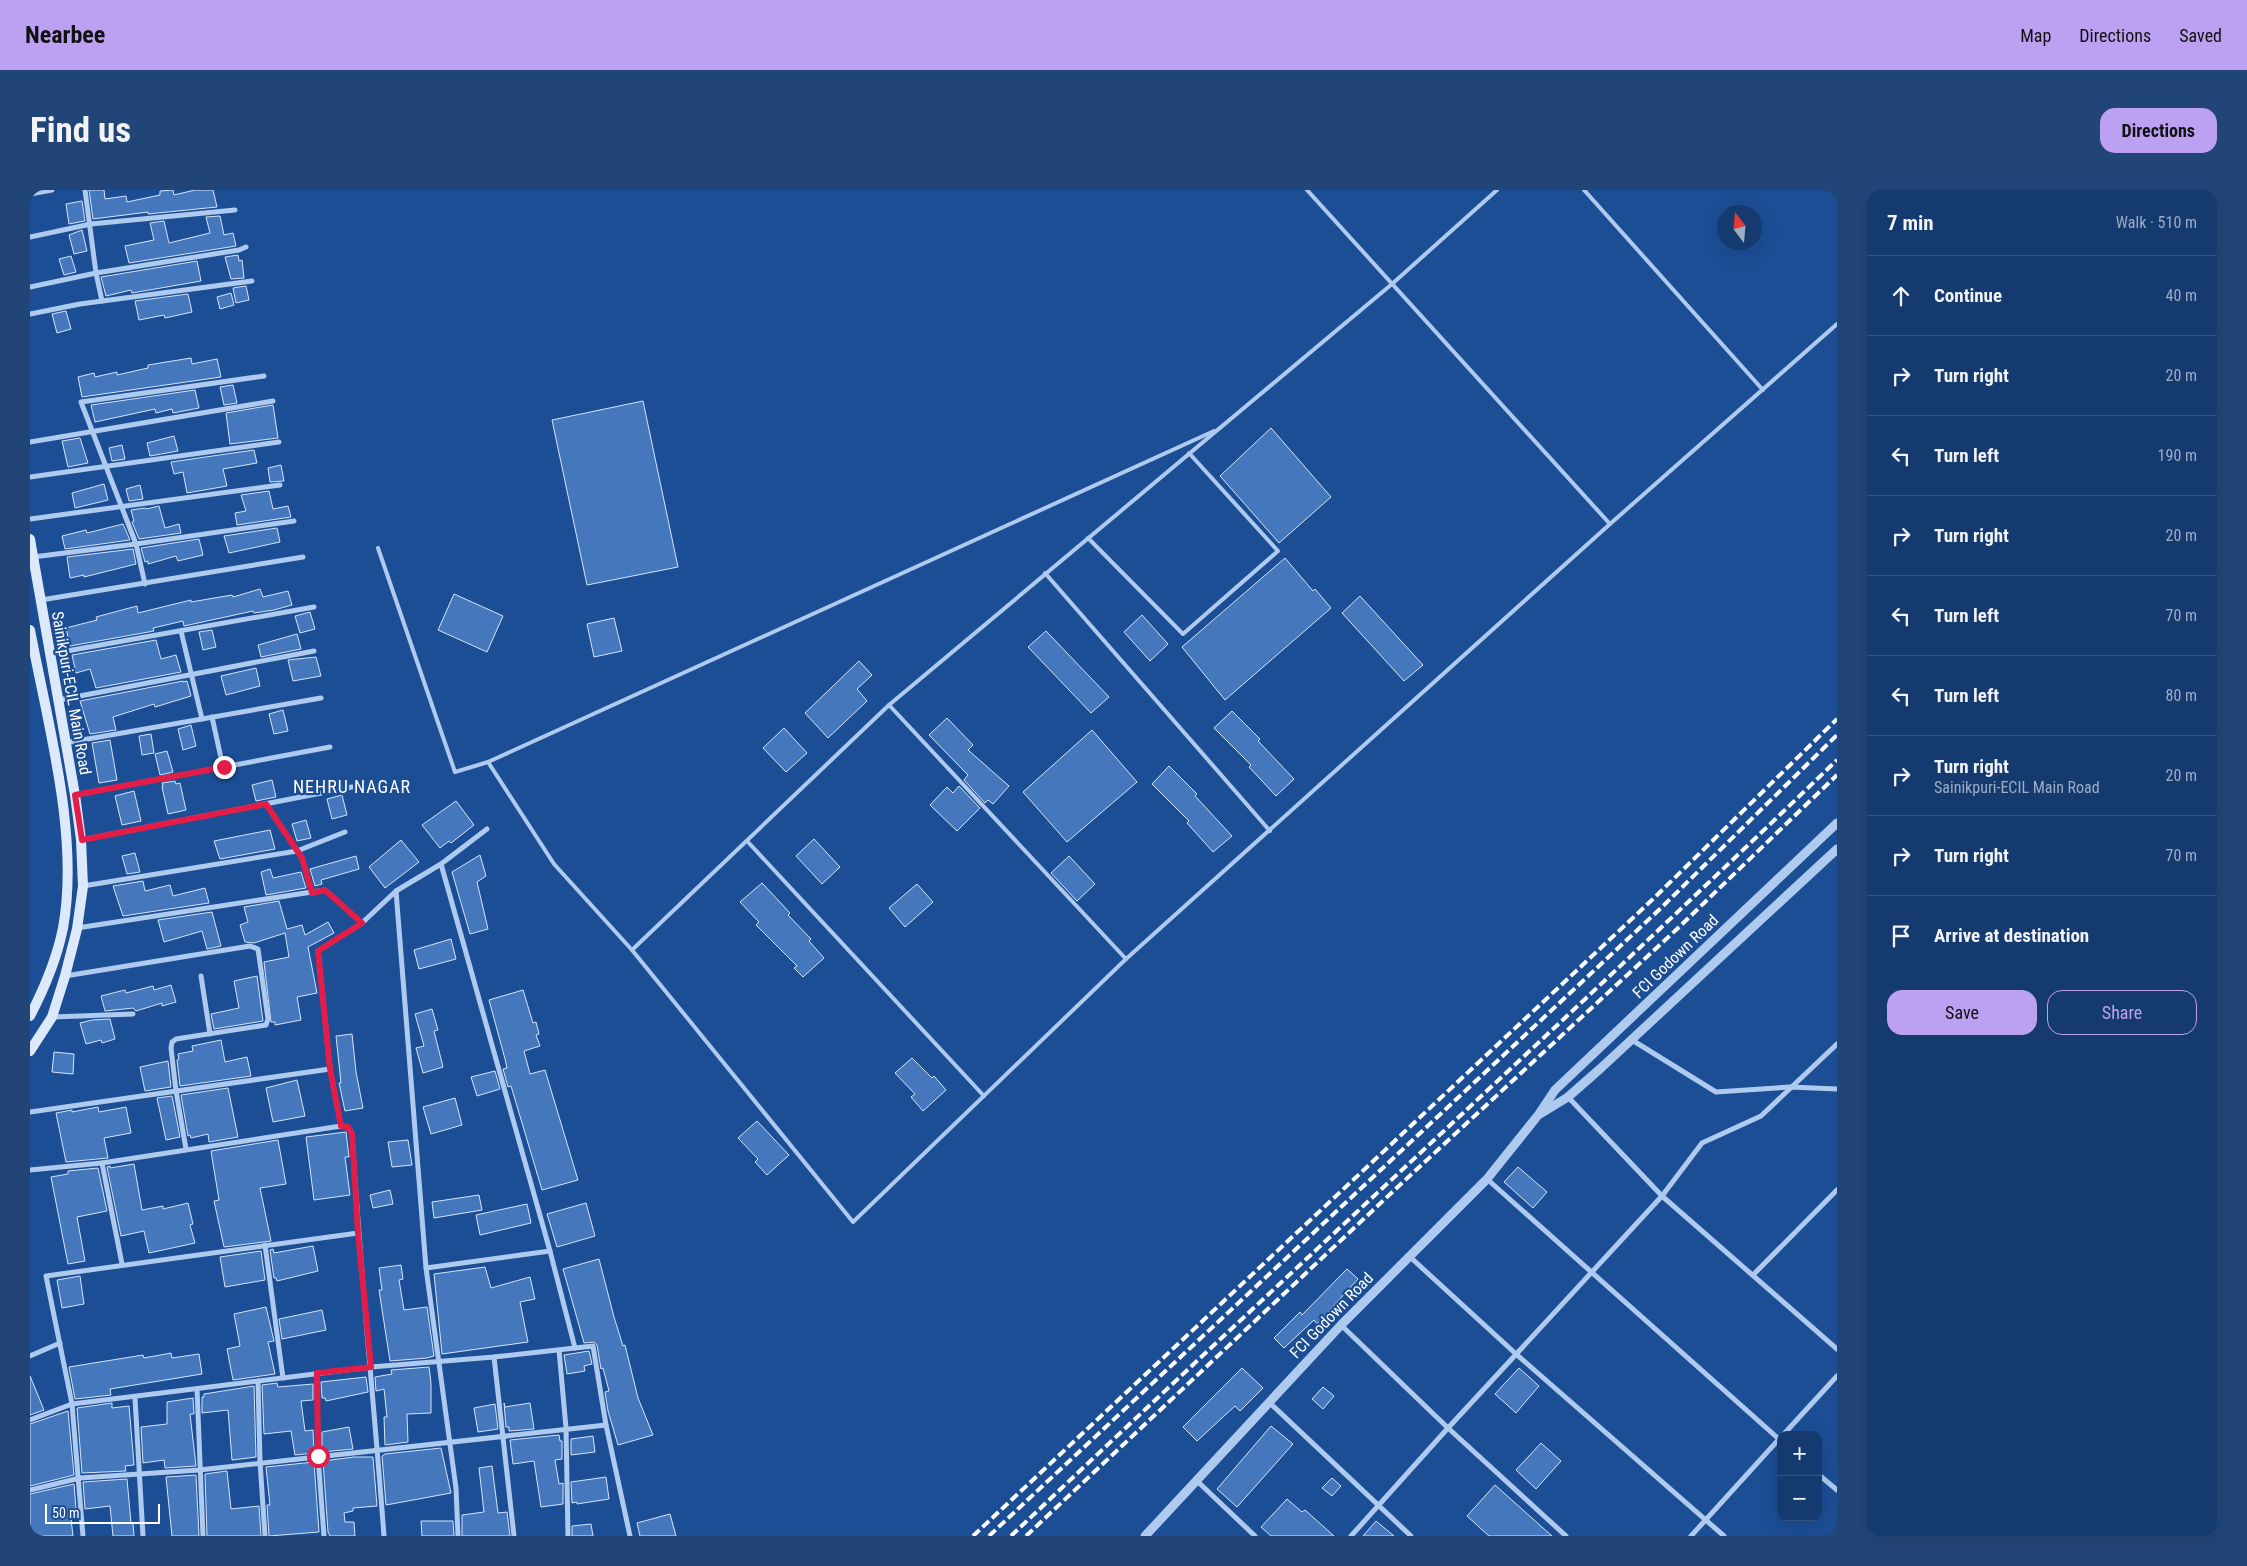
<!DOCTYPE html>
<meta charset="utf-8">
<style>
:root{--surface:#153a70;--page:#224578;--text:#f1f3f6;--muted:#9dadc3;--line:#345483;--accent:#bca0f2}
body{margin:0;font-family:"Roboto Condensed",sans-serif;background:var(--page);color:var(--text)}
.controls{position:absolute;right:15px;bottom:15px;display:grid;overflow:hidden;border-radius:10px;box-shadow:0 5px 20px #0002}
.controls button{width:45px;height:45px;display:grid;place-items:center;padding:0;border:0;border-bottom:1px solid var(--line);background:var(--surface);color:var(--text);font:25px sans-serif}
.compass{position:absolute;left:1687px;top:15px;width:45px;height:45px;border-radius:50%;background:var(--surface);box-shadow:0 5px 20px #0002;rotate:344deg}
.scale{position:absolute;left:15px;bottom:12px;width:115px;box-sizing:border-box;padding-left:5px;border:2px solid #fff;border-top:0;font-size:14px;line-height:18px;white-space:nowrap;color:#fff;-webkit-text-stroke:4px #1c4e95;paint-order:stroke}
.stop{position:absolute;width:15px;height:15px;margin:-11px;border:4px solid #e11d48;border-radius:50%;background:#fff}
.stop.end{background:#e11d48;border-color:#fff;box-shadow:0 1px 5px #0008}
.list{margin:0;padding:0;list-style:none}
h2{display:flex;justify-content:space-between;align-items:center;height:65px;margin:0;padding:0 20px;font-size:21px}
h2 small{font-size:16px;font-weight:400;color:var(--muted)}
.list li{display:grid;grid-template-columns:32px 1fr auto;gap:15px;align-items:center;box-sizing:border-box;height:80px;padding:0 20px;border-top:1px solid var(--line)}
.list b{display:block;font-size:19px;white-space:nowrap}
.list p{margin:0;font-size:16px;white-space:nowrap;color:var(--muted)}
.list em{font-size:16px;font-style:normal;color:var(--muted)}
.actions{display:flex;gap:10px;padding:15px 20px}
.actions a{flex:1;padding:11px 0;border:1px solid var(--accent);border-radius:15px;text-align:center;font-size:18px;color:var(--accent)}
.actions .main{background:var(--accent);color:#111}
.icon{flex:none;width:28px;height:28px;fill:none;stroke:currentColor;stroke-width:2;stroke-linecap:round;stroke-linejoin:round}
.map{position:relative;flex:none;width:1807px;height:1346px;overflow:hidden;border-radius:15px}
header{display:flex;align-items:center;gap:30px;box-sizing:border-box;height:70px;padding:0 25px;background:var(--accent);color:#111}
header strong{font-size:24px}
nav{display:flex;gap:28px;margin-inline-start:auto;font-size:18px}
.intro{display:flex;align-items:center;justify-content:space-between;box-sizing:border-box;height:120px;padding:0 30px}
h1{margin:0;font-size:35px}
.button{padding:12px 22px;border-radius:15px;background:var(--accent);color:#111;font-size:18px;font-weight:700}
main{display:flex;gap:30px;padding:0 30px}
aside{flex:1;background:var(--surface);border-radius:15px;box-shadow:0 5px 20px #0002}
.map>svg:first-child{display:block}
.building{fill:#4477bc;stroke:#d6e5fb}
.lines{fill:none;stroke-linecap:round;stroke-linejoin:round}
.service{stroke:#afcaef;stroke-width:4}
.minor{stroke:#afcaef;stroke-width:5}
.tertiary{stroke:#afcaef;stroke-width:9}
.secondary{stroke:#dce9fb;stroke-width:10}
.rail{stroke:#fff;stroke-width:4;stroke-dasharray:9 4;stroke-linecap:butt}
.route{stroke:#e11d48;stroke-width:6}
.labels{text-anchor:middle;stroke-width:4.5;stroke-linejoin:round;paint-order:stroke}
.street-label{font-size:16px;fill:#fff;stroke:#1c4e95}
.neighbourhood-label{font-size:18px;letter-spacing:1px;fill:#fff;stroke:#1c4e95}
</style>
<header>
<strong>Nearbee</strong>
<nav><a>Map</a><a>Directions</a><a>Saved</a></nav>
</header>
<div class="intro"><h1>Find us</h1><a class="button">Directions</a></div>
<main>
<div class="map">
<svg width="1807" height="1346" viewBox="0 0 1807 1346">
<rect width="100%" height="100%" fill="#1c4e95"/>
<!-- building -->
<g class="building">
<path d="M59,0H74L75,9L96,6L97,12L130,5V1L143,0L144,5L165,0H183L187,17L118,24V22L63,29Z"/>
<path d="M52,11L55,31L39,34L36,14Z"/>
<path d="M190,26L194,45L203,43L206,56L99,73L95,56L124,50L120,33L134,31L139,53L180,43L176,27Z"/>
<path d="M52,40L57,61L44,64L39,45Z"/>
<path d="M208,65L209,71L212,70L214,88L201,89L195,67Z"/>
<path d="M41,66L46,82L34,85L29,69Z"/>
<path d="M167,71L171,91L102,103L101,100L76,106L71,87Z"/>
<path d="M216,96L219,110L206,113L203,98Z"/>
<path d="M201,103L204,115L190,119L187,107Z"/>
<path d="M158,104L162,122L135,128L134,125L109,130L105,111Z"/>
<path d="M36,121L41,139L27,143L22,124Z"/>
<path d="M161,168L162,174L187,169L191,187L52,207L48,187L64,183L65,187L87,182V185L118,178V175Z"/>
<path d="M203,195L207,213L194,215L190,197Z"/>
<path d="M165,200L169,218L143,223L142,219L126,223L125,219L65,232L61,215Z"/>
<path d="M613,211L648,377L557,395L522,230Z"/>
<path d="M243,215L248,248L200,254L196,223Z"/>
<path d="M1241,238L1301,307L1249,353L1190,286Z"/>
<path d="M144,246L148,261L120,266L117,253Z"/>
<path d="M50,248L58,273L38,277L32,251Z"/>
<path d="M92,255L95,269L82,271L79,258Z"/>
<path d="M224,260L227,273L193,279L197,296L157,303L153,282L144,284L141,272Z"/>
<path d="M251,275L254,291L240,292L238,278Z"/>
<path d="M74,294L78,310L45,318L42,303Z"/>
<path d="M110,295L113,309L99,311L96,299Z"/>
<path d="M239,301L243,319L258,316L261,327L207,335L205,323L216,321L211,305Z"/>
<path d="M129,316L135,338L149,334L151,343L109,349L102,332L104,331L101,320L115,318L116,319Z"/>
<path d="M93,334L100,350L35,359L32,346L56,340L57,343Z"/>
<path d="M247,338L250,352L199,363L194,346Z"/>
<path d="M169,349L173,365L148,371L146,366L118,374V371L115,372L111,358Z"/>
<path d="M103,359L106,374L54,387V385L40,388L37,367Z"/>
<path d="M1255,368L1283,401L1285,399L1301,418L1195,510L1152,457Z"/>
<path d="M230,399L233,407L258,401L262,415L244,420L224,423L223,421L154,436L153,431L123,438L124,441L40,456L36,438L67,430L66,427L107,416L108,423L161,410V412L202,405L203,407Z"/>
<path d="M424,404L473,426L457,462L408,440Z"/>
<path d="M1330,406L1393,475L1374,491L1312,423Z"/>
<path d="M280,422L285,439L270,443L265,426Z"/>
<path d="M1112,425L1138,454L1120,471L1094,442Z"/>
<path d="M584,428L592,461L564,467L557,434Z"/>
<path d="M182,440L186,457L173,460L169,442Z"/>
<path d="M1016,441L1079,507L1061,523L998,457Z"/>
<path d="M267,444L271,459L231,467L228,455Z"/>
<path d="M126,450L131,469L146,465L151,482L66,498L60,479L46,483L42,465Z"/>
<path d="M286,467L291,486L263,491L258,470Z"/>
<path d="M829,471L842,485L827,499L837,511L798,548L775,523Z"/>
<path d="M226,478L230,496L196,505L191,486Z"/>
<path d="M153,491V492L157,491L161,506L125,517L124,514L83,527L86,540L60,544L50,511Z"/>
<path d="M253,520L258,541L244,544L239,524Z"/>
<path d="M1202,521L1230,549L1228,551L1264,589L1246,606L1219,577L1221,575L1184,538Z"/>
<path d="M917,528L943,555L938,560L979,596L963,614L958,610L955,613L934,590L938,585L899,545Z"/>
<path d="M161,535L166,556L153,560L148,539Z"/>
<path d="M754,538L777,563L756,582L733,558Z"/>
<path d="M1062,540L1107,592L1037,652L993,602Z"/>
<path d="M121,544L124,563L112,565L109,546Z"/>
<path d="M80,550L87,590L69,593L62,553Z"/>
<path d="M137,561L143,582L130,585L125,564Z"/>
<path d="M1139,576L1167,604L1165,606L1202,646L1183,662L1157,633L1159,631L1122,594Z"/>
<path d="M242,590L246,607L226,611L222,595Z"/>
<path d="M145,591L146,594L150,593L156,620L138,624L132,597H133L132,593Z"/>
<path d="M929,596L950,618L927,641L900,615L917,597L923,603Z"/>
<path d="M104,601L111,631L92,635L85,606Z"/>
<path d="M312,605L317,625L302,629L297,609Z"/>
<path d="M426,611L444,635L421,653L419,651L410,658L392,635Z"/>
<path d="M276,630L281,648L267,651L262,634Z"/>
<path d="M240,640L245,659L190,669L184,651Z"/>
<path d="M784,649L810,677L792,694L766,666Z"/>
<path d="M371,650L389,672L355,698L339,677Z"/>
<path d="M105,663L110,682L97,684L92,666Z"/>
<path d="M450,665L456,686L447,692L458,739L440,744L422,682Z"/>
<path d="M326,666L329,679L291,690L292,694L285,696L280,679Z"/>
<path d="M1039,666L1065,694L1047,711L1021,683Z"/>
<path d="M240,679L243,688L271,682L276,698L236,705L231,682Z"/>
<path d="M113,691L115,701L140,695L143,706L175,698L179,713L93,726L83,696Z"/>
<path d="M732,693L760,723L758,725L781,749L779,751L794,768L773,787L764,778L767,776L726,735L729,732L710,712Z"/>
<path d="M887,694L903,712L875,737L859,718Z"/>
<path d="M249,711L257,739L272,735L275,745L298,732L304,743L278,757L287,803L267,807L271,830L245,835V832H241L234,772L259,767L255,743L224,753L215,752L210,735L218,732L214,717Z"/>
<path d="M182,722L191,756L177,759L172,741L134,752L128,730Z"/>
<path d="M421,749L426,769L389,779L384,760Z"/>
<path d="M227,786L233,831L184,839L181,824L209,818L204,791Z"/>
<path d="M141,795L146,812L132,816V813L106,821L103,818L75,821L71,806L95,800L96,803L123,796L124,800Z"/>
<path d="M493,800L503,833L506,832L509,844L506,845L510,856L494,861L500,884L515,880L548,990L512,1000L481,896L478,897L473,879L477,878L475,869L459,810Z"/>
<path d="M402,819L408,840L404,841L413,877L393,883L386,858L394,856L385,824Z"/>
<path d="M80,829L85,849L72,853L71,850L56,854L50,833L62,830Z"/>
<path d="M322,844L326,882L333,918L315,921L309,893H311L306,846Z"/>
<path d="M191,850L195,872L217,867L221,886L150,896L147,870L149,869L148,864L163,861L162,856Z"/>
<path d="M24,862L44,864L43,884L22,882Z"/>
<path d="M882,868L902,888L904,886L916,900L893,921L881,907L885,904L865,883Z"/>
<path d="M138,871L141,897L115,901L110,877Z"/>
<path d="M465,881L470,899L447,906L441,887Z"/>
<path d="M267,890L275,926L243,932L236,898Z"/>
<path d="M198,898L208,947L179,952L178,944L161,948L160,945L158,946L151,905Z"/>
<path d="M142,906L150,947L136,950L127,908Z"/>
<path d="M425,908L432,935L401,944L393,917Z"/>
<path d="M68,917L69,922L96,917L101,943L74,948L78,968L36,972L26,923L42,920V922Z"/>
<path d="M727,931L759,965L737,985L725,972L728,969L708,948Z"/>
<path d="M316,942L319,967H315L320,1005L284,1010L276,947Z"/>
<path d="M248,950L256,994L230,998L241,1051L194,1057L184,1011L189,1010L181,961Z"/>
<path d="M378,950L382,975L362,977L358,952Z"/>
<path d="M104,974L112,1020L133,1016V1019L158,1013L163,1034L160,1035L165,1053L119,1063L114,1041L91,1046L77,977L80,976V978Z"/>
<path d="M1488,977L1517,1002L1503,1018L1474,992Z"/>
<path d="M68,978L77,1021L47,1027L55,1071L38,1074L21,987L38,984V981Z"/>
<path d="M360,1000L363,1014L343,1018L340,1005Z"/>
<path d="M449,1005L452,1020L404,1028L402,1012Z"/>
<path d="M556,1013L565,1046L527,1057L517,1024Z"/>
<path d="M497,1014L501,1033L450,1045L446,1025Z"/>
<path d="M283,1056L288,1081L247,1091L246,1088H244L240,1060L243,1059L244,1063Z"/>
<path d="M231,1061L235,1090L195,1097L190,1067Z"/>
<path d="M569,1069L584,1127L593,1156L595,1155L608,1208L623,1245L588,1255L578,1221L575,1202L579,1201L573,1178L571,1179L567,1155L564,1152L554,1153L533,1079Z"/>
<path d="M371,1075L373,1089L369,1090L374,1120L397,1117L404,1166L397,1168L360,1171L349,1100H352L349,1078Z"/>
<path d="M455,1077L461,1098L500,1087L505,1109L490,1112L498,1152L412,1164L404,1084Z"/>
<path d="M1317,1079L1328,1089L1287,1134L1284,1130L1254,1158L1244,1148L1270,1122L1272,1125Z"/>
<path d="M50,1086L54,1114L32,1118L27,1090Z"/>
<path d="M236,1117L244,1151L238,1152L245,1184L203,1190L197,1159L210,1156L204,1124Z"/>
<path d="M292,1120L296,1140L252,1149L249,1129Z"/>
<path d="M559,1161L562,1174L554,1176L555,1181L537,1184L534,1165Z"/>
<path d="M141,1163L142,1168L169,1164L172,1184L80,1199L81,1205L45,1209L39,1177L113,1165L114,1168Z"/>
<path d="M399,1177L401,1193V1223L377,1224L378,1252L355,1255L354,1227H357L354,1199L346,1201L345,1187L362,1184L361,1180Z"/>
<path d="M1212,1178L1233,1198L1210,1221L1205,1216L1167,1251L1153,1237Z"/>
<path d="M1489,1178L1509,1196L1486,1223L1465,1204Z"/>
<path d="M0,1186L14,1220L0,1225Z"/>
<path d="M336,1187L338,1202L296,1211L295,1208H292L291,1192Z"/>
<path d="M247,1193L248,1197L283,1194V1210L271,1211L275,1241L283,1240L284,1263L265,1265L261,1241L234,1244L232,1195Z"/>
<path d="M224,1196L226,1267L202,1270L198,1220L172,1223V1207H174V1204Z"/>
<path d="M1293,1197L1304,1206L1293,1219L1282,1209Z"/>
<path d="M163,1208L164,1224H160L166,1276L135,1278L134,1270L113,1273L111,1237L137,1234V1212Z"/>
<path d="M82,1213V1218L99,1216L104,1275L95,1276L96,1281L52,1283L47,1218Z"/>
<path d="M474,1213L475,1217L500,1213L504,1239L479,1241V1237H476Z"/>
<path d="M465,1214L468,1239L448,1242L444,1218Z"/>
<path d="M38,1221L44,1285L0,1296V1234Z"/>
<path d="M1241,1236L1263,1254L1207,1317L1187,1299Z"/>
<path d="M319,1237L323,1259L292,1262V1242Z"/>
<path d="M529,1245L530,1251H532V1269L525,1270L529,1294L533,1293V1314L511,1317L504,1271L483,1274L480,1250Z"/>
<path d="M563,1246L565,1262L541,1265V1249Z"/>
<path d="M1511,1253L1531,1271L1506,1299L1486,1280Z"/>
<path d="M411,1258L421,1303L356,1315L352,1266L355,1264Z"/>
<path d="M324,1267H343L347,1316L323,1318V1321L314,1323L315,1332H324L325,1346H300L298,1342L293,1271Z"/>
<path d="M284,1272L289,1342L239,1346L237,1315H240L236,1277Z"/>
<path d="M462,1276L468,1323L477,1322L480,1346H432V1325L454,1322L449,1278Z"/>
<path d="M197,1281L201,1319L229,1316L231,1346H177L175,1284Z"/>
<path d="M166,1285L169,1346H142L136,1287Z"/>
<path d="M576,1287L579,1309L547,1314V1312L542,1313L541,1292Z"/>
<path d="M1302,1288L1311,1296L1302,1306L1292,1298Z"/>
<path d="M97,1289L101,1333H103L104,1346H83L80,1316L55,1319L53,1292Z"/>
<path d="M44,1294L46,1319L40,1320L43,1346H0V1304Z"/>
<path d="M1465,1295L1522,1346H1459L1437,1326Z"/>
<path d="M1257,1309L1272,1322L1275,1320L1304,1346H1241L1231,1337Z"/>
<path d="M640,1324L646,1346H610L607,1333Z"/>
<path d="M391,1331H423L424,1346H392Z"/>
<path d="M1346,1331L1364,1346H1333Z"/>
<path d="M561,1334L563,1346H542V1336Z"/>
</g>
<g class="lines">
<!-- service -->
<g class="service">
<path d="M1277,0L1580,334"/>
<path d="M1554,0L1733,200"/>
<path d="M1058,348L1153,444L1248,361L1159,263"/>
<path d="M348,358L425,582L458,572L1184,241"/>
<path d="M1015,383L1240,641"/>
<path d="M859,515L1096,769"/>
<path d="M458,572L524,674L602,760L823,1032L1096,769L1580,334L1807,134"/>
<path d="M717,651L954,906"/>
<path d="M602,760L859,515L1362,94L1467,0"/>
</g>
<!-- minor -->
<g class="minor">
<path d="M55,0L66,83L72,111"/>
<path d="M0,4L22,0"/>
<path d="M0,47L61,34L205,20"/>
<path d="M0,97L66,83L209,60L216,57"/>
<path d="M0,124L50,114L222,91"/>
<path d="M0,252L243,211"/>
<path d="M0,287L249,252"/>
<path d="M0,329L250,295"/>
<path d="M3,367L106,354L264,331"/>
<path d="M115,394L106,354L51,212L234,186"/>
<path d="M11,410L273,367"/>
<path d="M151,441L172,529"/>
<path d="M20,464L284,417"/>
<path d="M29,510L284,461"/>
<path d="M182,527L193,577"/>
<path d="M35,553L291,508"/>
<path d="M45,605L300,557"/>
<path d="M236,614L272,668L282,703"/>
<path d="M51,650L322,597"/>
<path d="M411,674L520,1061L545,1158"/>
<path d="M53,696L267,661L315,642"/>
<path d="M366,701L396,1078L426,1298L428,1346"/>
<path d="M47,738L295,700L332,733"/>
<path d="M35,786L220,756L228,759L238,829L236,835L146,849L142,852L141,858L146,901L156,959"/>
<path d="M171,786L180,844"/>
<path d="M23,827L103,824"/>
<path d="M1602,850L1686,902L1760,897L1807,899"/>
<path d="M1538,907L1632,1006L1807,1159"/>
<path d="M0,922L300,879"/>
<path d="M311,936L300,879L288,761L332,733L366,701L411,674L457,639"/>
<path d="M72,973L92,1074"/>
<path d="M0,980L72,973L311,936L318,937L322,944C330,1078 344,1212 354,1346"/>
<path d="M1457,989L1751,1251"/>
<path d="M235,1055L253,1188"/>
<path d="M1379,1066L1486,1164L1694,1346"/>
<path d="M396,1078L520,1061"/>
<path d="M1723,1085L1807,1000"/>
<path d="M1311,1135L1418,1238L1536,1346"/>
<path d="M529,1160L536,1238L538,1346"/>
<path d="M0,1166L30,1153"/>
<path d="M464,1167L484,1346"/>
<path d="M287,1183L288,1266L294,1346"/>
<path d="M228,1191L230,1272L235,1346"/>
<path d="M167,1199L173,1346"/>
<path d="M105,1208L113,1346"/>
<path d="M1239,1212L1381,1346"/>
<path d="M0,1230L42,1214L341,1177L464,1167L563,1156L576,1235L600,1346"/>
<path d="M1753,1245L1807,1186"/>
<path d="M1788,1284L1807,1300"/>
<path d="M1166,1290L1225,1346"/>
<path d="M0,1300L50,1288L169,1280L576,1235"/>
<path d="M53,1346L42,1214L16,1086L328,1043"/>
<path d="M1321,1346L1418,1238L1632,1006L1672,953L1731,926L1807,854"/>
<path d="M1661,1346L1751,1247"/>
</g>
<!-- tertiary -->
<g class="tertiary">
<path d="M1510,924L1538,907L1571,878L1807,659"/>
<path d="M1115,1346L1311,1135L1457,989L1509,924L1525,900L1807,633"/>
</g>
<!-- secondary -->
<g class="secondary">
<path d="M0,349L45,605L51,650L53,696L47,739L35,786L22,827L0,861"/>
<path d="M0,440C17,531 50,646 33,738C27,768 14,799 0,826"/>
</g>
<!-- rail -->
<g class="rail">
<path d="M943,1346L1623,709L1807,529"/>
<path d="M959,1346L1631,718L1807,545"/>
<path d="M981,1346C1255,1086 1535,832 1807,570"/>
<path d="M996,1346L1372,993L1647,739L1807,585"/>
</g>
</g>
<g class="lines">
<!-- route -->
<path class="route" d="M194,577L45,605L52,650L236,614L272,668L282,703L295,700L332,733L288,761L300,879L311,936L318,937L322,944L328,1043L341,1177L287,1183L288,1266"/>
</g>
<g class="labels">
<!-- street labels -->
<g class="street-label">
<text transform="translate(42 503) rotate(80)" y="6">Sainikpuri-ECIL Main Road</text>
<text transform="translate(1645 766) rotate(-44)" y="6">FCI Godown Road</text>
<text transform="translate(1301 1125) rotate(-46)" y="6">FCI Godown Road</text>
</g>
<!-- neighbourhood labels -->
<g class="neighbourhood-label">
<text x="322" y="603">NEHRU NAGAR</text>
</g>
</g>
</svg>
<div class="controls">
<button>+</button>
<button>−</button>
</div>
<svg class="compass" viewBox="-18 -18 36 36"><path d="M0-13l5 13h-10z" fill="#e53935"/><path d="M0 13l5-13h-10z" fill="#9dadc3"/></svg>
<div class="scale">50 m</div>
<div class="stop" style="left:288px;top:1266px"></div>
<div class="stop end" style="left:194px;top:577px"></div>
</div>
<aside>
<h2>7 min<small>Walk · 510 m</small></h2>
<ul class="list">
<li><svg class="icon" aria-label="ahead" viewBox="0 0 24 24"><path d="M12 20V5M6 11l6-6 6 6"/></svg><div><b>Continue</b></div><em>40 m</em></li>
<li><svg class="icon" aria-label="right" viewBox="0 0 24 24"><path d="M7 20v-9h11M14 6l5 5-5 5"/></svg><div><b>Turn right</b></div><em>20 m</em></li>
<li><svg class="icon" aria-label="left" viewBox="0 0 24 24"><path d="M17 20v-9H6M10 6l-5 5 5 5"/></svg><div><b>Turn left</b></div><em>190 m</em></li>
<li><svg class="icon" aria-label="right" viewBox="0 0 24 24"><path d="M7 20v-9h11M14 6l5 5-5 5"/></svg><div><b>Turn right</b></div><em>20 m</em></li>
<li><svg class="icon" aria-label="left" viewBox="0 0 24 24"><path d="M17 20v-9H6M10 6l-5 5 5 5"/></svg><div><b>Turn left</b></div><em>70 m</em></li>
<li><svg class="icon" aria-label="left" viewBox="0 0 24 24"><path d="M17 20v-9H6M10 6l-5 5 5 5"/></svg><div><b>Turn left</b></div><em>80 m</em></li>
<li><svg class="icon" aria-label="right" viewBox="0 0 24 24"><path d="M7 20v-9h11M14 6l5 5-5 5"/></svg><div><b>Turn right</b><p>Sainikpuri-ECIL Main Road</p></div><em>20 m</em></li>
<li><svg class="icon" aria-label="right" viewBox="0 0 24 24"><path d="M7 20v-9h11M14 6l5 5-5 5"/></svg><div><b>Turn right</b></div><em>70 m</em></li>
<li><svg class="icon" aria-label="arrive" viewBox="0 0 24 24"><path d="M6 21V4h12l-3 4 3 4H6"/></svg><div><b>Arrive at destination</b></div></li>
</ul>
<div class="actions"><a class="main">Save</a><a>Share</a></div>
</aside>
</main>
